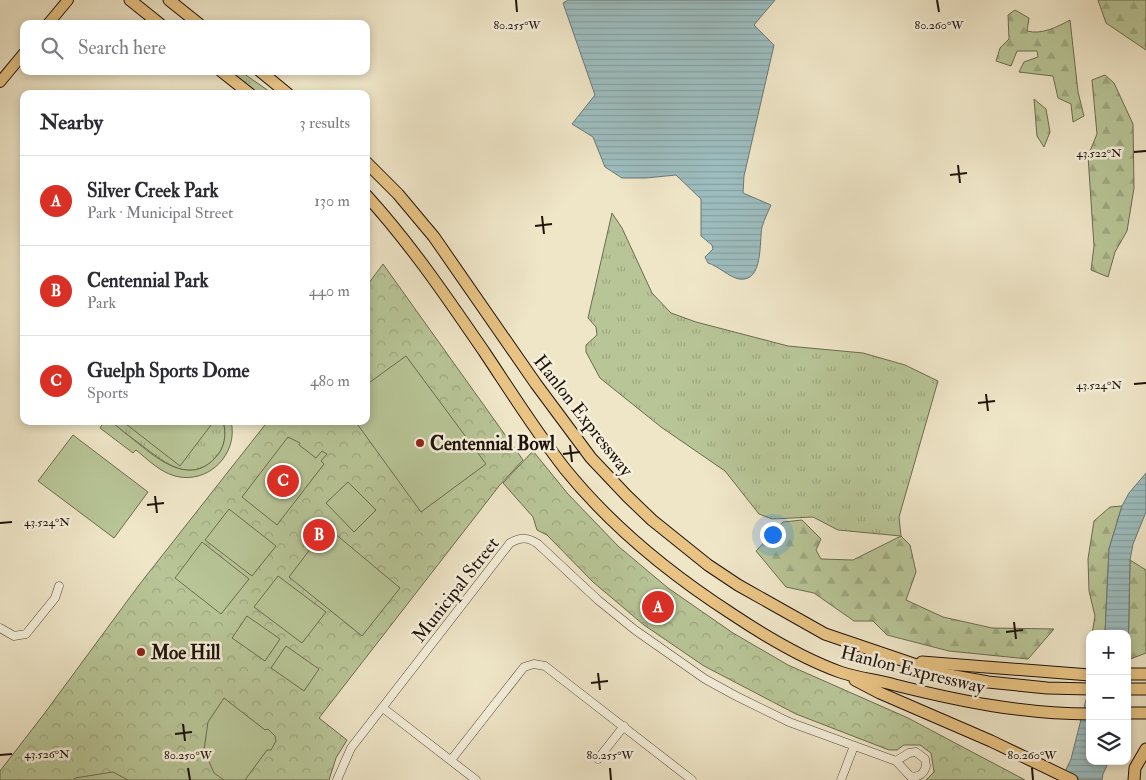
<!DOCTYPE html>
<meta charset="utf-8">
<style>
:root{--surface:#fff;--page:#f7f7f7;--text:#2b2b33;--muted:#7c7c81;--line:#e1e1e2;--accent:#d93025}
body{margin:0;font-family:"IM FELL Double Pica",serif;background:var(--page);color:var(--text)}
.controls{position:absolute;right:15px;bottom:15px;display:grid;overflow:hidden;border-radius:10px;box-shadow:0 2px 8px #0003}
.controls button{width:45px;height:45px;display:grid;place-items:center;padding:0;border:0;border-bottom:1px solid var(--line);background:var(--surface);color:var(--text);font:25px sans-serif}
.you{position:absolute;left:772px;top:534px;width:18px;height:18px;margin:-12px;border:4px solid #fff;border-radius:50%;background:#1a73e8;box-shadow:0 0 0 8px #1a73e833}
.badge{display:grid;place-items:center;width:32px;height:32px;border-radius:50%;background:var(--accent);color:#fff;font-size:16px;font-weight:700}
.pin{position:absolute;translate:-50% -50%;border:2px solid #fff;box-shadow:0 1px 5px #0006}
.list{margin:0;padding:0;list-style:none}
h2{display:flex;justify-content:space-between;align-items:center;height:65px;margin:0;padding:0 20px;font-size:21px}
h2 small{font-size:16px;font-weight:400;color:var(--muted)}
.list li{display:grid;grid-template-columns:32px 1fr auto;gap:15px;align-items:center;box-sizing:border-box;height:90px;padding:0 20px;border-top:1px solid var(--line)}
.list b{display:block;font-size:19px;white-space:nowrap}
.list p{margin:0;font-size:16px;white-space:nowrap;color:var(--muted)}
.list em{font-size:16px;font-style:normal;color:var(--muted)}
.icon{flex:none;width:28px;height:28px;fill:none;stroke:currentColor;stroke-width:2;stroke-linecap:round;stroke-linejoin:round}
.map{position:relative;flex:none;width:1146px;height:780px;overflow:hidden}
.search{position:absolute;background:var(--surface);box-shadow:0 2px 8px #0003;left:20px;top:20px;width:350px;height:55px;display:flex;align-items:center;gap:12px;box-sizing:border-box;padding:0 18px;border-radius:10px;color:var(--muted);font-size:19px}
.panel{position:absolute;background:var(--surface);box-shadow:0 2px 8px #0003;left:20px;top:90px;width:350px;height:335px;border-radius:10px}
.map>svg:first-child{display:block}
.grass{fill:url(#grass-tufts);stroke:#6b6c50}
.forest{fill:url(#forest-firs);stroke:#6b6c50}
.park{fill:url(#park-crowns);stroke:#6b6c50}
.pitch{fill:#b8c597;stroke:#6b6c50}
.water{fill:url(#water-rules);stroke:#6a7977}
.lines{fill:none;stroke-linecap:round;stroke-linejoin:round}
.minor-casing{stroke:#52483a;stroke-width:9}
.major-casing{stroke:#1e130a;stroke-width:12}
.highway-casing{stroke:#1e130a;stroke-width:13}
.minor{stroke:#f5efdb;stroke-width:8}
.major{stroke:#e8c384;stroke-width:10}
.highway{stroke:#e8c384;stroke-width:11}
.ticks{fill:none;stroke:#1e130a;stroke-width:2}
.poi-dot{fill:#8f2418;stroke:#f5efdb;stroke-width:2}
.labels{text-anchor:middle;stroke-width:5;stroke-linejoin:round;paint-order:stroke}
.street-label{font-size:19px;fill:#1e130a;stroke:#f5efdb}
.poi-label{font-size:19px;font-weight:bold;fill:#1e130a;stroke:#f5efdb;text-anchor:start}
.ticks-label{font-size:12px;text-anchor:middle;fill:#1e130a;stroke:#f5efdb;stroke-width:5;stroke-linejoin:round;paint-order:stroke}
</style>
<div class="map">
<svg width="1146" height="780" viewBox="0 0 1146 780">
<defs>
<pattern id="grass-tufts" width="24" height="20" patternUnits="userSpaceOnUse" patternTransform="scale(1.25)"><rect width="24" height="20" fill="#b8c597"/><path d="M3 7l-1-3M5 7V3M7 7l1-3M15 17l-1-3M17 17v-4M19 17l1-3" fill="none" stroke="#9ea881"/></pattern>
<pattern id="forest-firs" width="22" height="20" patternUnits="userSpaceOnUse" patternTransform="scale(1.25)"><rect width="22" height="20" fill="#b8c597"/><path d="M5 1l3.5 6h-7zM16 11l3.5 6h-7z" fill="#9ea881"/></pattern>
<pattern id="park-crowns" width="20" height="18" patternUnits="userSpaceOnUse" patternTransform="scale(1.25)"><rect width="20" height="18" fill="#b8c597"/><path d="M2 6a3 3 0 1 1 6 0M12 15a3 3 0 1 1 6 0" fill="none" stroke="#9ea881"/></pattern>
<pattern id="water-rules" width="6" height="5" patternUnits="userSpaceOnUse" patternTransform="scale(1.25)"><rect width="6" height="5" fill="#9dbdbf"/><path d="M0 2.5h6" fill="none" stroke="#87a2a3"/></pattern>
</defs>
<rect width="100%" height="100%" fill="#efe6c8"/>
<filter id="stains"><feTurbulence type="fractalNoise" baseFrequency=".004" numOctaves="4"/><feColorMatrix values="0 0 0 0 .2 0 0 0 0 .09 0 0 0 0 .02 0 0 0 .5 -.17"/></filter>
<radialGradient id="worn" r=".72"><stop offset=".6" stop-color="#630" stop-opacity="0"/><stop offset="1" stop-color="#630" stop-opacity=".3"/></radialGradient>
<!-- grass -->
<g class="grass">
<path d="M229,71H240L273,94H258Z"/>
<path d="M612,213L622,228L652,293L671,313L696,322L788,346L863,353L905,365L938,381L899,517L901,536L838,530L813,517L772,519L759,514L725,471L661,427L600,378L586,352V345L597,335L596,327L588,318Z"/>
<path d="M109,421H223C227,434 225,448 215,458C191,484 165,463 144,447C132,438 121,430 109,421Z"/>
</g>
<!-- forest -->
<g class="forest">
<path d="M1098,0H1146V50L1106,23Z"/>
<path d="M1015,10L1029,18L1027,31C1042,35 1057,27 1070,20L1078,92L1084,116L1073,122L1071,104L1058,98L1053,76L1019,72L1024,62L1038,57L1037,51H1017L1011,66L996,61L1000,48L1009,39L1008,15Z"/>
<path d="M1105,75L1114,83L1133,124L1134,188L1127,231L1115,252L1108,277L1091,270L1094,246L1088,156L1097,134L1092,80Z"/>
<path d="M1034,99L1046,109L1050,132L1044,147L1037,136Z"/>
<path d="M1122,506L1109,549L1105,634H1092L1095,616L1089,591L1088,559L1094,521L1110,507Z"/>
<path d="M802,520L821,539L816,550L821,559L853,560L901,536L910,545L916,572L906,600L943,617L992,628L1054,629L1028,659L949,651L887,635L873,621H854L814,593L786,587L756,551L783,522Z"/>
<path d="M1130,560L1146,570V653L1128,660Z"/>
</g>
<!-- park -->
<g class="park">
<path d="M383,264L523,460L499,486L319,718L347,740L336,758L329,780H0V771L44,714L139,585L268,421H366V287Z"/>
<path d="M533,451L568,494L618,546L668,588L733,633L788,665L908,718L1025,780H926L934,772L931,753L920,745H904L897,750H889L796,714L704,666L644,625L593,582L547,535L537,530L533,517L503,483Z"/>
</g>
<!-- pitch -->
<g class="pitch">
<path d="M406,356L486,464L421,512L355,421H366V385Z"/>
<path d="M97,421C100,421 106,420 109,421C114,423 120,429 125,433C149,451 186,490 215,458C225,448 227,434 223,421H231C239,454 208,485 175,476C160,472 147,459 136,450L133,453L100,428L102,425Z"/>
<path d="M122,421H214L180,466Z"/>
<path d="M73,435L148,492L114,538L38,481Z"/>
<path d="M288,437L300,443L299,445L316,458L322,451L327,454L321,461L324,464L277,525L242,497Z"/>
<path d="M348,482L376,510L354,532L326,503Z"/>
<path d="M229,509L276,546L252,576L205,540Z"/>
<path d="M327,527L400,588L362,636L289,577Z"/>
<path d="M202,542L249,579L221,614L175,578Z"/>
<path d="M278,576L326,612L302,643L254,607Z"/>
<path d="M247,616L280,639L265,661L232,638Z"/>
<path d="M286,646L319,669L304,691L271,668Z"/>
<path d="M224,698L265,730L268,729L275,736L276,741L271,750H267L245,780H224L214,773L204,750L208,722Z"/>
<path d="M113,772L128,780H73L75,778Z"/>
</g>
<!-- water -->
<g class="water">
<path d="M568,0H775L754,25L774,45L744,176L743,193L771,205C768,212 764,220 762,227C759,240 764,283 739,279C729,277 718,266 708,263L705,257L713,249L712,245L701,236V199L676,175L646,178H622L605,167L593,137L572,124L595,95L563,3Z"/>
<path d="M1146,473V512L1133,544L1130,560L1128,660L1132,691L1127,702V634H1105L1109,549L1122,506L1129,493Z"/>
<path d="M1090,684V761H1109L1103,774L1102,780H1061L1071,759Z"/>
</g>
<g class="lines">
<!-- minor casing -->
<g class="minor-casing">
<g id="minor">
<path d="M0,628L14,636L26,634L55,598L59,586"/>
<path d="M383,708L476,780"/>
<path d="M598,759L624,726"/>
<path d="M451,760L524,667L534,664L545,666L692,780"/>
<path d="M337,780L351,748L510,543C521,537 528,537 538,544L598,600L635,630L705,679L736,696L789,722L896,761L910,776C918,778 924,774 926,766L925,759L916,752L909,753L896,761"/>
<path d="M841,780L854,746"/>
</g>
</g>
<!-- major casing -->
<g class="major-casing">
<g id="major">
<path d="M48,24L68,0"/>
<path d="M0,82L24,53"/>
</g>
</g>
<!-- highway casing -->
<g class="highway-casing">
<g id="highway">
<path d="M130,0L160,24"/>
<path d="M169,0L199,24"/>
<path d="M221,71L250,94"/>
<path d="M260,71L288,94"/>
<path d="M366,162L398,194L434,237L536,384L591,458L627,496L652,520L708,565L738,585L825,634L943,674L988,682L1047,688L1090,689"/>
<path d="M366,195C410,243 448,299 485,353C511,392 536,432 565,469C612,527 670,574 732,614C765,636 801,658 840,672C857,678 877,680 895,685C959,701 1023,714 1090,714"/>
<path d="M922,662L1090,675"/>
<path d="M1127,674H1146"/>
<path d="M855,680L880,693L991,741L1072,780"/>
<path d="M1127,689H1146"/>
<path d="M1127,713H1146"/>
<path d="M1134,780L1135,768L1146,749"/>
</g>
</g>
<!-- minor -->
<use href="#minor" class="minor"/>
<!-- major -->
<use href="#major" class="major"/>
<!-- highway -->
<use href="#highway" class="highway"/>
</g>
<!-- ticks -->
<path class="ticks" d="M516,0L517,12M937,0L939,12M1134,152L1146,151M958,165L960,183M950,175L967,173M542,216L544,234M535,226L552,224M1134,384L1146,383M986,394L988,411M978,403L995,401M570,445L572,462M563,454L580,452M155,496L157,513M147,505L164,503M0,523L12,522M1014,622L1016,639M1006,632L1023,630M598,673L600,690M591,683L608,681M183,724L185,741M175,734L192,732M0,755L12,754M188,768L190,780M610,768L611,780M1032,768L1033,780"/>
<!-- markers -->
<g class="poi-dot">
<circle cx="420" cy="443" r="5"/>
<circle cx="141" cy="652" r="5"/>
</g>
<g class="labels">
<!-- street labels -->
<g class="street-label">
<text transform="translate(584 415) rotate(52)" y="7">Hanlon Expressway</text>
<text transform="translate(455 589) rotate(-52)" y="7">Municipal Street</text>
<text transform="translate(913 669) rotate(14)" y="7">Hanlon Expressway</text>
</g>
<!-- poi labels -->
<g class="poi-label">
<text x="430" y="450">Centennial Bowl</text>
<text x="151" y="659">Moe Hill</text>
</g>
</g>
<g class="ticks-label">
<text x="517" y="29">80.255°W</text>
<text x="939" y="29">80.260°W</text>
<text x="1099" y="157">43.522°N</text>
<text x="1099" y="389">43.524°N</text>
<text x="47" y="526">43.524°N</text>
<text x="47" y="758">43.526°N</text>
<text x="188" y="759">80.250°W</text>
<text x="610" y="759">80.255°W</text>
<text x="1032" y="759">80.260°W</text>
</g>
<rect width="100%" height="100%" filter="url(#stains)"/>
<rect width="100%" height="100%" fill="url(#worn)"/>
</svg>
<div class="controls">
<button>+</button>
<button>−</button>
<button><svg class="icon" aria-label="layers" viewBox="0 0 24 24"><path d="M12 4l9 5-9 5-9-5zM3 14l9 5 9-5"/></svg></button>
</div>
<div class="you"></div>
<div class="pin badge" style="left:658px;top:607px">A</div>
<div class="pin badge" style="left:319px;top:535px">B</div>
<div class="pin badge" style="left:283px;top:481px">C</div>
<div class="search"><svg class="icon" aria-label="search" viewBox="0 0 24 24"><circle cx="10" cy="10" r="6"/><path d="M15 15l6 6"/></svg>Search here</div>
<section class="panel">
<h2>Nearby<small>3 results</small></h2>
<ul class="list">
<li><span class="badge">A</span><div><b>Silver Creek Park</b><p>Park · Municipal Street</p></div><em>130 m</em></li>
<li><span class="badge">B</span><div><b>Centennial Park</b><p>Park</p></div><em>440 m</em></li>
<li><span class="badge">C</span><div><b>Guelph Sports Dome</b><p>Sports</p></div><em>480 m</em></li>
</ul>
</section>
</div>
